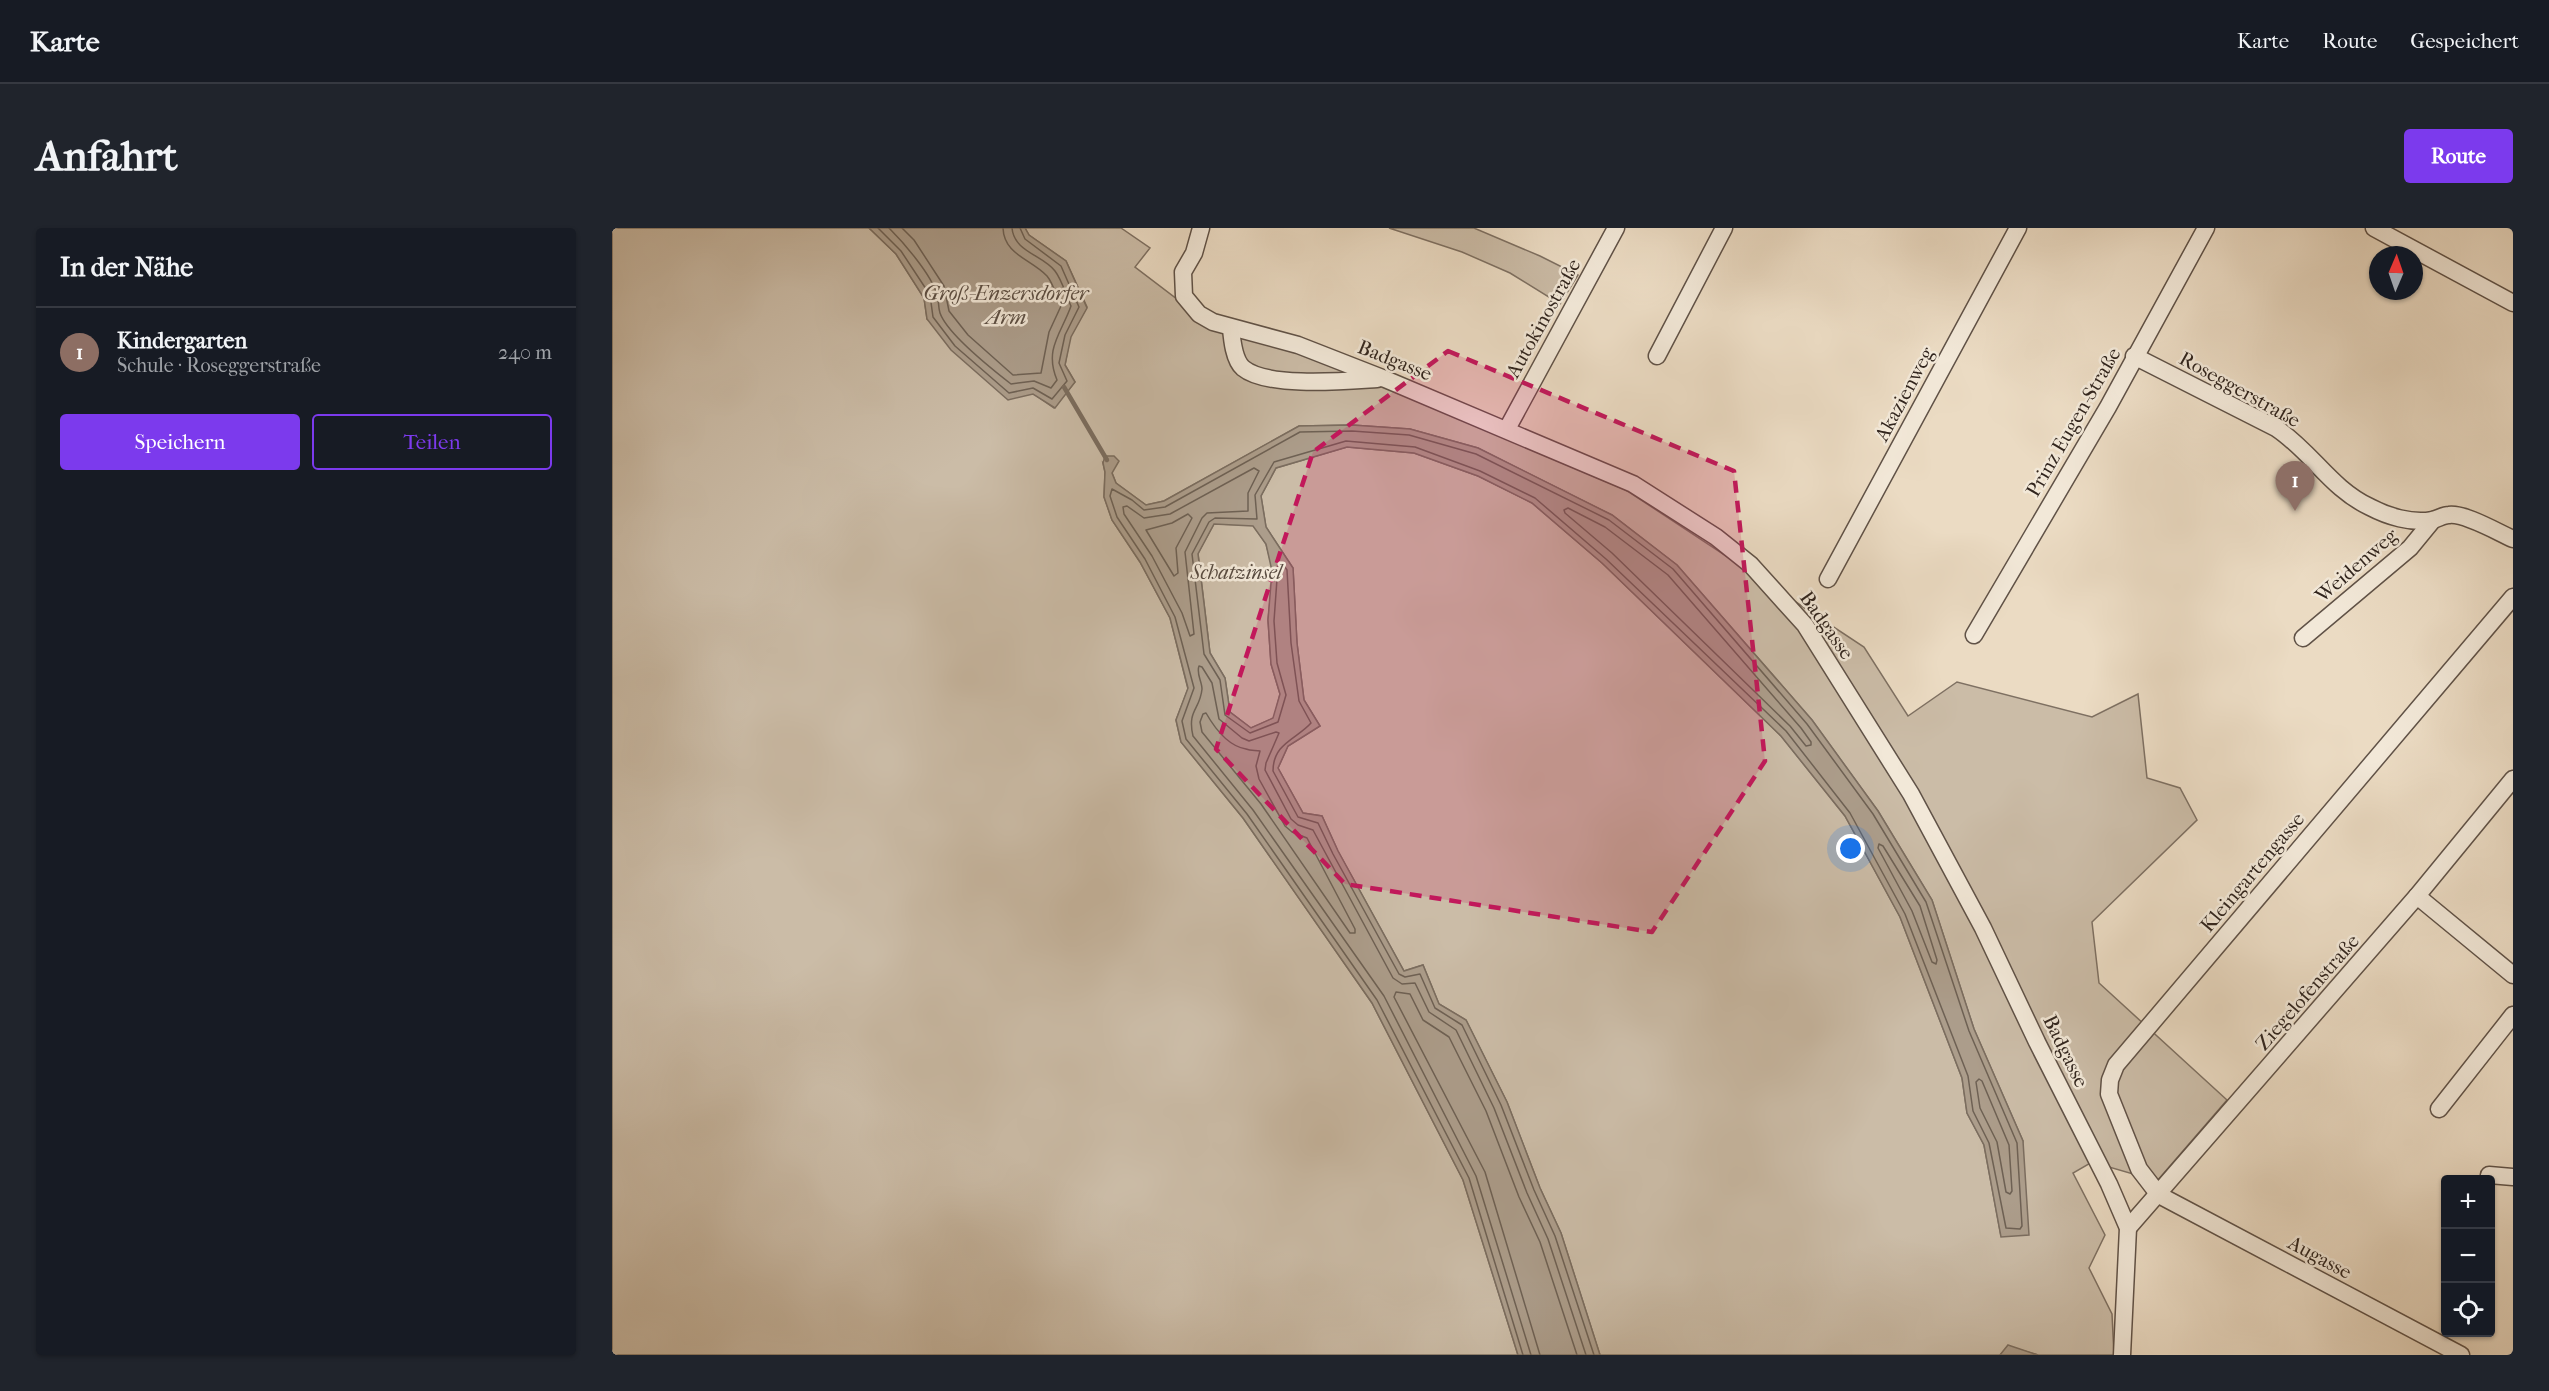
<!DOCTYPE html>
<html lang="de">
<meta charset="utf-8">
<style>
:root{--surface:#171b24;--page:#20242c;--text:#f1f3f6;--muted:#9ea1a6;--line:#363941;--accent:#7c3aed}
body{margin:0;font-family:"IM FELL French Canon",serif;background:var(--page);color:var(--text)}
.controls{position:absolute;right:18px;bottom:18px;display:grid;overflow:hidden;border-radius:6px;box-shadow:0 2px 4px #0004}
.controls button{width:54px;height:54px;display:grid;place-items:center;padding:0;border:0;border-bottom:2px solid var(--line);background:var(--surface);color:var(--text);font:30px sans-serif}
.compass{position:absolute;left:1757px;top:18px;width:54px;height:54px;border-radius:50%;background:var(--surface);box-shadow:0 2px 4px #0004;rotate:2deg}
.you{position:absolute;left:1239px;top:621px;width:21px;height:21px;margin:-15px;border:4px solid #fff;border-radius:50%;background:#1a73e8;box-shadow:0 0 0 9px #1a73e833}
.badge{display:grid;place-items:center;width:39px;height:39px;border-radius:50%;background:var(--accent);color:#fff;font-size:20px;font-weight:700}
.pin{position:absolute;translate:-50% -50px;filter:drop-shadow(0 2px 3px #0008)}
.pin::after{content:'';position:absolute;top:32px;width:21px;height:18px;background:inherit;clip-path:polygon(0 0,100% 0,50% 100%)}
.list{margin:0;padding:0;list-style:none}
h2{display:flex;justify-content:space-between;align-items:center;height:78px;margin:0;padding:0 24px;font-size:26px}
h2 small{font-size:20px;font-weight:400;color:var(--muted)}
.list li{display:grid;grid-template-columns:39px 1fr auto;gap:18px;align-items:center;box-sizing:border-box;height:90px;padding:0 24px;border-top:2px solid var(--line)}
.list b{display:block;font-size:22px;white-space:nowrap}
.list p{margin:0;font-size:20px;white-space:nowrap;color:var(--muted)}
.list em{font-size:20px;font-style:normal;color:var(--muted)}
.actions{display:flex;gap:12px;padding:18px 24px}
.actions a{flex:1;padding:14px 0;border:2px solid var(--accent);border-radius:6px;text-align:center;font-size:21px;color:var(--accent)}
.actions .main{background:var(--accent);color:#fff}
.icon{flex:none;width:33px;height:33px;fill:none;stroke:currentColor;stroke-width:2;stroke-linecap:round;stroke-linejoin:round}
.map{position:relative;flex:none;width:1901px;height:1127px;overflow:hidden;border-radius:6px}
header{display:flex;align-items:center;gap:36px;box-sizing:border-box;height:84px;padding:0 30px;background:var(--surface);border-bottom:2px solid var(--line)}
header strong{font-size:28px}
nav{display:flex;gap:33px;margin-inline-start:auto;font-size:21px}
.intro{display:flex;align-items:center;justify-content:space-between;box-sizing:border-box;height:144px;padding:0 36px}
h1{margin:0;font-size:42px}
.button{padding:15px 27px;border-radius:6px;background:var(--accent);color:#fff;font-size:21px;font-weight:700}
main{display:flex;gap:36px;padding:0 36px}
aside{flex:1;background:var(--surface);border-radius:6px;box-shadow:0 2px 4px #0004}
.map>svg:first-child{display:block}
.green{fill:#cbbca7;stroke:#7e7062;stroke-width:1.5}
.water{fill:#ac9d8b;stroke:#7b6d5f;stroke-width:1.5;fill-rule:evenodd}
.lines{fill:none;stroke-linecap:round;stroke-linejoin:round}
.shore{stroke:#6e6154;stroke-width:1.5}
.stream{stroke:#7b6d5f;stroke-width:4.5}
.minor-casing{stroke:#605247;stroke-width:19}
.minor{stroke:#f2e8d8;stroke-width:16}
.marked{fill:#c2185b;fill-opacity:0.2;stroke:#c2185b;stroke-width:4.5;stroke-dasharray:12 8;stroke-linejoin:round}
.labels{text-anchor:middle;stroke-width:5;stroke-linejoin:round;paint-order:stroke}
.street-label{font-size:20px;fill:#31251e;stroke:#f2e8d8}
.park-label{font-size:20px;font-style:italic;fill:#584b40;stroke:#f2e8d8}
.water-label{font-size:21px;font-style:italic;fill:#5c4f44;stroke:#f2e8d8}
</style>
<header>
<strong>Karte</strong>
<nav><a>Karte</a><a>Route</a><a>Gespeichert</a></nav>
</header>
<div class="intro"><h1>Anfahrt</h1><a class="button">Route</a></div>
<main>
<aside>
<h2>In der Nähe<small></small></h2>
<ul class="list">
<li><span class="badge" style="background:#8d6e63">1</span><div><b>Kindergarten</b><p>Schule · Roseggerstraße</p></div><em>240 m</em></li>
</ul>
<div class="actions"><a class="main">Speichern</a><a>Teilen</a></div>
</aside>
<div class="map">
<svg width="1901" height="1127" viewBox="0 0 1901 1127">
<rect width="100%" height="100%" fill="#ebdbc3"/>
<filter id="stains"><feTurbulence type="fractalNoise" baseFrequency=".00333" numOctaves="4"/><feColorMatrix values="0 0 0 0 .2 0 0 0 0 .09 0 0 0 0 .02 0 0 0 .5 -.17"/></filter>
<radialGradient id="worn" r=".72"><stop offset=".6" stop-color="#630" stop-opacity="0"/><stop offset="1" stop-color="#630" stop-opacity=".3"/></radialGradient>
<!-- green -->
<g class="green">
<path d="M0,0H257L284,26L312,70L315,91L442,180L463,154L453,137L458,109L475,79L454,33L417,7L413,0H509L538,20L523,39L607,103L668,115L1014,262L1252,419L1296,488L1345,454L1480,489L1526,466L1535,550L1568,560L1585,592L1480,694L1487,755L1615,872L1545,953L1480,934L1461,945L1493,1007L1477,1040L1500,1086L1502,1127H1426L1396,1118L1388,1127H988L949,1005L928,960L895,874L854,792L827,776L811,737L792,743L726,623L710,588L691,585L666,540L676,518L708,498L692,472L685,415L681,340L654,299L649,268L664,240L735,219L802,225L866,248L920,275L990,335L1169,508L1233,588L1288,689L1350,850L1355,885L1372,917L1389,1008L1411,913L1362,801L1320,672L1266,583L1200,492L1065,337L1000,287L866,220L798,201L740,197L687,198L552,273L534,277L504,255L500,245L491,235L493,244L492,269L500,292L528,334L558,390L576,461L564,492L569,514L631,590L760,775L851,952L906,1127H0Z"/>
<path d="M777,0H862L928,28L966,47L948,76L898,45L850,24Z"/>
<path d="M602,296L641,297L654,316L661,343L656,392L659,436L668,466L662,490L639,500L618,484L613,450L598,425L586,325Z"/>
</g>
<!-- water -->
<g class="water">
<path d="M257,0H413L417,7L454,33L475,80L459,109L453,137L463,154L443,180L421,166L396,172L339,122L315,91L312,70L284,26Z"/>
<path d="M740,197L798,201L866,220L1000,287L1065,337L1200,492L1266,583L1320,672L1362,801L1411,913L1417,1007L1389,1009L1372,917L1355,885L1350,850L1288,689L1233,588L1169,508L990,335L920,275L866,248L802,225L735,219L664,240L649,268L654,299L681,340L685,415L692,472L708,498L676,518L666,540L691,585L710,588L726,623L792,743L811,737L827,776L854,792L895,874L928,960L949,1005L988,1127H906L851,952L760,775L631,590L569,514L564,492L576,460L558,390L528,334L500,292L492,269L493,244L491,235L493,228H502L507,233L500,245L504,255L534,277L552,273L687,198ZM602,296L641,298L654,316L660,343L656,392L659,436L668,466L661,490L639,500L618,484L613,450L598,425L586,326Z"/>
<path d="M1396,1117L1426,1127H1388Z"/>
</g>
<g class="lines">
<!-- shore -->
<g class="shore">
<path d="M266,0L289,23L318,67L321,89L343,118L397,165L421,160L440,171L455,153L447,135L453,107L467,79L449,38L413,11L408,0"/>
<path d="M277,0C291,14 320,47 325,67C327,72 326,79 328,85C335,105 381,142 399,156L422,153L439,160L445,152C432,121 449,106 459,78C454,67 450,52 443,43C431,27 402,24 400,0"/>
<path d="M290,0L302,12L332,58L337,83L356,107L401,147L429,145L437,104L449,78C445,69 441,55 435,48C419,31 392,27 391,0"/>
<path d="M642,240L647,243L636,265V283L595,285L590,290L573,324L582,406L578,408L570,385L540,328L512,286L511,279L515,278L532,290L558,286Z"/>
<path d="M956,280L993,299L1056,347L1189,500L1199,514V517L1194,518L1178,498L1000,325L953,285L952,282Z"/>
<path d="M576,286L580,290L564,320L566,345L562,348L534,302L560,295Z"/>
<path d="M594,485C602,499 616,518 634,521C639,523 644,522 648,523L644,538L647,551L673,598L680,604L695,610L743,701V705H738L649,576L590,504L588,494L591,486Z"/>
<path d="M1267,616L1271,618L1308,678L1325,732L1324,736L1320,734L1300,683L1266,620Z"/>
<path d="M1367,851L1370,853L1397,917L1400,963L1398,966L1394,964L1385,914L1368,880L1364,854Z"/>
<path d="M911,1127L857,950L765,772L635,586L574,511L570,493L582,460L563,389L533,331L505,289L498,268L500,261L520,272L532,282L553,279L688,204L740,203L797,207L864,226L997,292L1061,341L1195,496L1261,586L1314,674L1357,803L1405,915L1410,998L1408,1001L1394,1000L1377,915L1361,883L1356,848L1293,686L1238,585L1174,503L994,331L923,270L868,243L803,219L734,213L662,234L643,267L645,291L603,290L597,294L580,326L592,426L608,452L613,487L638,505L666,494L674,467L665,435L662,393L666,337L670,335L675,342L679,415L687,473L699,495C685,511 661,515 661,543L686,589L706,595L721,626L787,746L793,749L808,746L823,780L850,797L889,877L922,962L943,1008L982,1127"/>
<path d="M919,1127L864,948L772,768L641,582L581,508C575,482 588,482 590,461C590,453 584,446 587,438L590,439L600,455L607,491L630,510L637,513L664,504L667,505L654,535L653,542L679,591L686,597L701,602L781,750L790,756L803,755L817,784L844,802L882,880L915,965L936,1011L974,1127"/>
<path d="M928,1127L873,944L782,769L784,764L798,766L811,792L837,809L874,883L907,969L928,1014L965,1127"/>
</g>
<!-- stream -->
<path class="stream" d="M452,159L495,232"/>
<!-- minor casing -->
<g class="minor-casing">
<g id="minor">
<path d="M589,0L582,25L571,44L572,68L587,86L601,94L686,117L773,151L1021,256L1104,309L1139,337L1193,397L1299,566L1371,700L1425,814L1497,956L1516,1000L1510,1127"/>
<path d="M1762,0L1901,75"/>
<path d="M619,100C620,112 622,132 631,140C655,160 733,153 765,151"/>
<path d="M1045,128L1112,0"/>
<path d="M1522,128L1664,200C1699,223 1719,261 1758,279C1775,288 1800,296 1820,292C1826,291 1831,287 1837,287C1853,285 1885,304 1901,311"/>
<path d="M895,201L1004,0"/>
<path d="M1216,351L1406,0"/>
<path d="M1362,407L1496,179L1594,0"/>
<path d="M1691,410L1798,320L1821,292"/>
<path d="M1805,668L1901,747"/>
<path d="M1827,881L1901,787"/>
<path d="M1877,947L1901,949"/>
<path d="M1516,1000L1805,668L1901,551"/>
<path d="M1849,1127L1547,967L1527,941L1497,866L1498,852L1504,837L1901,369"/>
</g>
</g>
<!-- minor -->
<use href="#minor" class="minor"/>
</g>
<!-- marked area -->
<path class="marked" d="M836,123L1122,243L1153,533L1040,704L733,656L604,521L701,224Z"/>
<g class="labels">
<!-- street labels -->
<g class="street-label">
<text transform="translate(931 90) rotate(-61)" y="7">Autokinostraße</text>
<text transform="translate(783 132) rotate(22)" y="7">Badgasse</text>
<text transform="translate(1628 161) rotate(29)" y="7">Roseggerstraße</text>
<text transform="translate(1292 166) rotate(-62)" y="7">Akazienweg</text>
<text transform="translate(1461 194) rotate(-60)" y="7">Prinz Eugen-Straße</text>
<text transform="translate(1744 337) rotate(-41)" y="7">Weidenweg</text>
<text transform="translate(1215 397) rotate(55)" y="7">Badgasse</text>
<text transform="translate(1640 644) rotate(-50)" y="7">Kleingartengasse</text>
<text transform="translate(1695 764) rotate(-49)" y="7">Ziegelofenstraße</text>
<text transform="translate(1454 823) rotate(64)" y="7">Badgasse</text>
<text transform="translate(1708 1029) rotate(28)" y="7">Augasse</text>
</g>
<!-- park labels -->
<g class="park-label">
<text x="624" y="351">Schatzinsel</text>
</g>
<!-- water labels -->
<g class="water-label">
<text x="394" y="72">Groß-Enzersdorfer<tspan x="394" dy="24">Arm</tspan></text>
</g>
</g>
<rect width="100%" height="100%" filter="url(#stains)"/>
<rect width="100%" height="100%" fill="url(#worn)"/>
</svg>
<div class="controls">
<button>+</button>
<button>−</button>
<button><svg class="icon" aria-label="locate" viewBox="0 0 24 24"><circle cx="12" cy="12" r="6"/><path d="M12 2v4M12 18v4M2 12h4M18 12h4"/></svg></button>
</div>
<svg class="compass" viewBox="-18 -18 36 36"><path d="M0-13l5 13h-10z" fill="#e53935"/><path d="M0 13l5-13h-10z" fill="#9ea1a6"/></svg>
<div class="you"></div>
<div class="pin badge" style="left:1683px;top:283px;background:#8d6e63">1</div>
</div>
</main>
